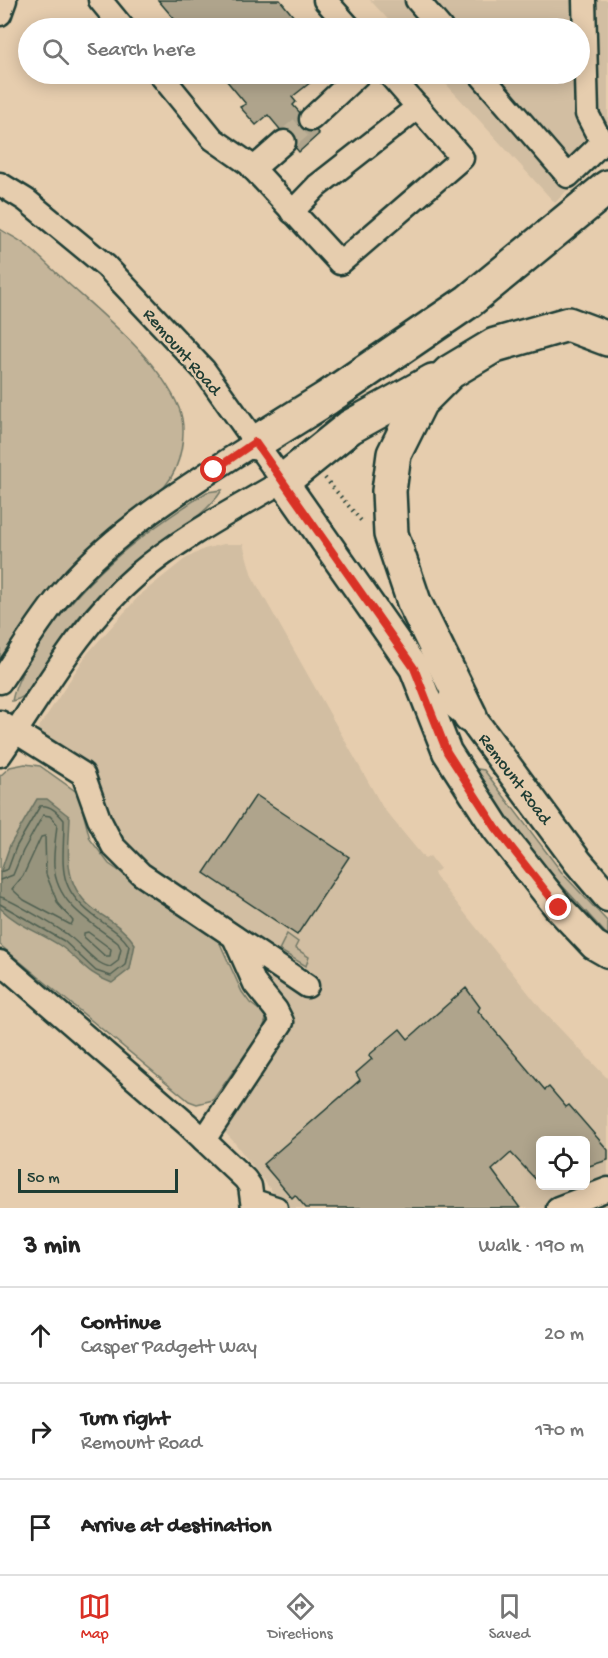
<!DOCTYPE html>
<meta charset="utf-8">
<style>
:root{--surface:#fff;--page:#f6f6f6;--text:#222;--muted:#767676;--line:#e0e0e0;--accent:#d93025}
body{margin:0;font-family:"Gochi Hand",sans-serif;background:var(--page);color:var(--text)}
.controls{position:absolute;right:18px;bottom:18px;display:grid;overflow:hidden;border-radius:9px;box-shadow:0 3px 15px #0003}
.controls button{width:54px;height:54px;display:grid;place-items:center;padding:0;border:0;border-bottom:2px solid var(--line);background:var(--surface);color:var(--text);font:30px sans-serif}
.scale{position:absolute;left:18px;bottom:15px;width:160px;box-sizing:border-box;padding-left:6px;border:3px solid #1f3d34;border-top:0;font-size:16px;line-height:21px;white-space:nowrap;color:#1f3d34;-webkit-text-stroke:4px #e6cdae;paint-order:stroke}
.stop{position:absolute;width:18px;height:18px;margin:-14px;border:4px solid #d93025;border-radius:50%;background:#fff}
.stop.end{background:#d93025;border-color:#fff;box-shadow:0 2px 6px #0008}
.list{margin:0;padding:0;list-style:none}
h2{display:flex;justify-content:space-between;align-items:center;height:78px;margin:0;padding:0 24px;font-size:26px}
h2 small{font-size:20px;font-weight:400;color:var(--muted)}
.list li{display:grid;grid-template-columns:39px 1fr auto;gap:18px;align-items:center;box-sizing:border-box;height:96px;padding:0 24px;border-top:2px solid var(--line)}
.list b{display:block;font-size:22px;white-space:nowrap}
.list p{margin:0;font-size:20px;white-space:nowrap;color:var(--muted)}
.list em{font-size:20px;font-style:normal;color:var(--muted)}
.icon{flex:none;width:33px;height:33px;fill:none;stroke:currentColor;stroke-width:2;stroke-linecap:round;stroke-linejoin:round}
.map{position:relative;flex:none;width:608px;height:1208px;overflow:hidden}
.search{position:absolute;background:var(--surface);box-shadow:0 3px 15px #0003;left:18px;right:18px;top:18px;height:66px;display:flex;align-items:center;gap:15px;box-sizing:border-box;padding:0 21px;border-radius:33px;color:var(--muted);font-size:22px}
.sheet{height:366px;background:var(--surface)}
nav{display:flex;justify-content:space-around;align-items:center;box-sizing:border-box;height:84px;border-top:2px solid var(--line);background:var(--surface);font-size:16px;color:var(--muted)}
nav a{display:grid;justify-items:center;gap:3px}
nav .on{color:var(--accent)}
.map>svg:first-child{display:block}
.built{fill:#d2bea2;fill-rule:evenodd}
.green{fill:#c5b59a;stroke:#727967;stroke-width:1.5}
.water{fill:#97947d;stroke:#677160;stroke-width:1.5}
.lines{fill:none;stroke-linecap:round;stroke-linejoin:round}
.shore{stroke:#4f6051;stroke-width:1.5}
.building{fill:#afa48c;stroke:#1f3d34;stroke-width:1.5}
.minor-tunnel{stroke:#beb096;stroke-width:22;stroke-dasharray:22 11;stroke-linecap:butt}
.minor-casing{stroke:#1f3d34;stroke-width:27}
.major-casing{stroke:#1f3d34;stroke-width:33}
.highway-casing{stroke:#1f3d34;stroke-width:38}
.path{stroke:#1f3d34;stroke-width:4;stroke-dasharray:1.5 4.5;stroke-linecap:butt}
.minor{stroke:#e6cdae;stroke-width:22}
.major{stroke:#e6cdae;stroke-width:28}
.highway{stroke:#e6cdae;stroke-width:33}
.route{stroke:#d93025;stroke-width:8}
.labels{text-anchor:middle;stroke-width:4.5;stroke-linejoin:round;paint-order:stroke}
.street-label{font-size:18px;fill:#1f3d34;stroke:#e6cdae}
</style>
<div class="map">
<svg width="608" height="1208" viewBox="0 0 608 1208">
<rect width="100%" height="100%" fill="#e6cdae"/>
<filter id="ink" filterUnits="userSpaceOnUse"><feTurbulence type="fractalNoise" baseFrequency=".0167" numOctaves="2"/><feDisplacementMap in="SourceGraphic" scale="12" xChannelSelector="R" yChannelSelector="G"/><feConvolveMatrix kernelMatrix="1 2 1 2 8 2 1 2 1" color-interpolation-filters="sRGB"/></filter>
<g filter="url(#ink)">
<!-- built -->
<g class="built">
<path d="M370,0H608V146L555,203L437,74H580V28H396Z"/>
<path d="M224,544H243L252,576L383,808L425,859L430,856L440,869L434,873L436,877L542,1010L608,1079V1208H285L234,1142L205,1111L276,1009L233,936L141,874L90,787L30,741L87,654L140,595L185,559L204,549ZM540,1140H586V1186H540Z"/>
</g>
<!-- green -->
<g class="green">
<path d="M0,229C9,235 19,239 27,246C39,255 49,267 61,277C100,313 158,358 179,408C188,431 181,467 165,486C151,503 116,524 97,540C59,575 29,617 0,660Z"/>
<path d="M222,490C206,516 176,530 152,548C116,575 81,608 58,647C48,665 35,697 12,701C16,681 25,668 36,651C80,579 137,537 207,492Z"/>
<path d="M25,764L40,766L78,793L90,839L109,864L218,939L242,992L250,1003L263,1013L266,1019L263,1029L213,1100L197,1104L189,1101L0,945V776L10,767Z"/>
<path d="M478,769L484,770L563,874L608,922V936L539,860L479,779Z"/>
<path d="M287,934L298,942L295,948L309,957L306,966L279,950Z"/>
</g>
<!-- water -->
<path class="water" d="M37,799H47L70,817C69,854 61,886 96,911C110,921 125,929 135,944L130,969L112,983C85,973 80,959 59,945C39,932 17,925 0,908V874L10,845Z"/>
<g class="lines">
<!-- shore -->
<g class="shore">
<path d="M45,836L46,874L58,904L73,921L71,925L24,900L12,889L23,876L41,837Z"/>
<path d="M0,872L8,869L16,847L40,806C50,804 58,813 64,820C64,866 54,888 98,919C109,927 122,934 129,946L125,965L111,976L96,971L64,941L0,904"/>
<path d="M0,880L13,875L23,851L43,815L50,816L57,824C56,838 53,852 54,866C56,904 92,923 118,943L121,949L118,961L110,967C93,963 83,946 69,936C61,929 6,897 0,897"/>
<path d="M88,932L111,949L110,956H105L84,937V933Z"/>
</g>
</g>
<!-- building -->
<g class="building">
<path d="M158,0H280L303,28H182Z"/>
<path d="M221,74H321L292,97L296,102L293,105L319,134L299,152L268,115L256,125L240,107L246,104Z"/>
<path d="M256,795L349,857L297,935L204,873Z"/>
<path d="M466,988L480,1007L478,1011L545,1090L549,1087L566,1107L569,1105L608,1150V1160L586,1167V1140H540L539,1183L511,1153L492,1170L520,1208H306L295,1195L292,1198L263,1164L360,1080L356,1073L372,1059L369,1055L400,1029L408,1039Z"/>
</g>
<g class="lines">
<!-- minor-tunnel -->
<path class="minor-tunnel" d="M284,142L311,119"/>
<!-- minor casing -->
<g class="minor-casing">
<g id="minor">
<path d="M100,0L123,28"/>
<path d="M325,0L350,28"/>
<path d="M417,0L441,28"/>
<path d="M0,14L5,0"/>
<path d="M160,74L213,139L249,164L340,263L462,158L389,74"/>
<path d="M480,74L568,176L602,143L587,114L584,0"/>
<path d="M311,119L359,74"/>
<path d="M253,169L284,142"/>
<path d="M0,184L26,200L106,266L204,370L283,481C234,510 181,537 137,575C79,625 43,693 0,755"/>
<path d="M292,212L317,186L418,107"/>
<path d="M0,682C21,651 41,617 66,588C119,528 189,485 255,443"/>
<path d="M0,722L83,774L99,819L113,846L141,874L307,986"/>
<path d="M0,962L187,1124L245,1179L250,1186L253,1208"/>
<path d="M204,1140L282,1022L276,1010L255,984L234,937"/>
<path d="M254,1201L276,1208"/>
<path d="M558,1208L608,1189"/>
</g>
</g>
<!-- major casing -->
<g class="major-casing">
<g id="major">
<path d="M283,481L414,668L447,752L496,828L559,908L594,945L608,953"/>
<path d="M452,701L470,716L578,862L608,897"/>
</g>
</g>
<!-- highway casing -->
<g class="highway-casing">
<g id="highway">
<path d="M255,443L327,398L469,301L608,187"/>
<path d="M283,481L350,427L433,381"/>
<path d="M470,716L414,602L391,534L389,491L394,454L420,402L450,372L495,345L568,324L608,339"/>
</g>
</g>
<!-- path -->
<path class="path" d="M325,478L363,523"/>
<!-- minor -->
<use href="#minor" class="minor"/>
<!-- major -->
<use href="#major" class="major"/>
<!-- highway -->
<use href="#highway" class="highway"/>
</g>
</g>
<g class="lines" filter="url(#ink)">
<!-- route -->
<path class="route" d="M214,470L255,442L414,668L447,752L496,828L559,908"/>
</g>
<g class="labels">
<!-- street labels -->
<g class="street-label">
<text transform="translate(183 351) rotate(49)" y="6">Remount Road</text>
<text transform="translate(516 778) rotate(53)" y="6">Remount Road</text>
</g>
</g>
</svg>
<div class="controls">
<button><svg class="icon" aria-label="locate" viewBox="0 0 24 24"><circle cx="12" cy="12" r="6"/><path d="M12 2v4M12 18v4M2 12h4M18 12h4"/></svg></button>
</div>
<div class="scale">50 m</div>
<div class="stop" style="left:214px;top:470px"></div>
<div class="stop end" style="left:559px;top:908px"></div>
<div class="search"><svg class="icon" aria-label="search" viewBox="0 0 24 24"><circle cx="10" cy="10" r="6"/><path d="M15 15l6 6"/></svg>Search here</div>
</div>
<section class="sheet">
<h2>3 min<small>Walk · 190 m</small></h2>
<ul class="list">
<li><svg class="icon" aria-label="ahead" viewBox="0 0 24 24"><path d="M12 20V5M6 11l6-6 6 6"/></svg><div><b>Continue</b><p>Casper Padgett Way</p></div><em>20 m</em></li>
<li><svg class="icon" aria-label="right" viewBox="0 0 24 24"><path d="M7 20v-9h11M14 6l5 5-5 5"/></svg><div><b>Turn right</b><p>Remount Road</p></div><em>170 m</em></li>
<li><svg class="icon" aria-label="arrive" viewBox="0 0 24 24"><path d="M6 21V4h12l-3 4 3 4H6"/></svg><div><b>Arrive at destination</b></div></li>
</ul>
</section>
<nav>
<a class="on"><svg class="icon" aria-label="map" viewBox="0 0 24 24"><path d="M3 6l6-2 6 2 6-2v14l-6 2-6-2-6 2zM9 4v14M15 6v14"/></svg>Map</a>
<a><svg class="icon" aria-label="directions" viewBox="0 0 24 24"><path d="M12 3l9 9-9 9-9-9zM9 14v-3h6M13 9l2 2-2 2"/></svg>Directions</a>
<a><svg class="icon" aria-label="saved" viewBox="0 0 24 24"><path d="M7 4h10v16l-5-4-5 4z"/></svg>Saved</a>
</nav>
